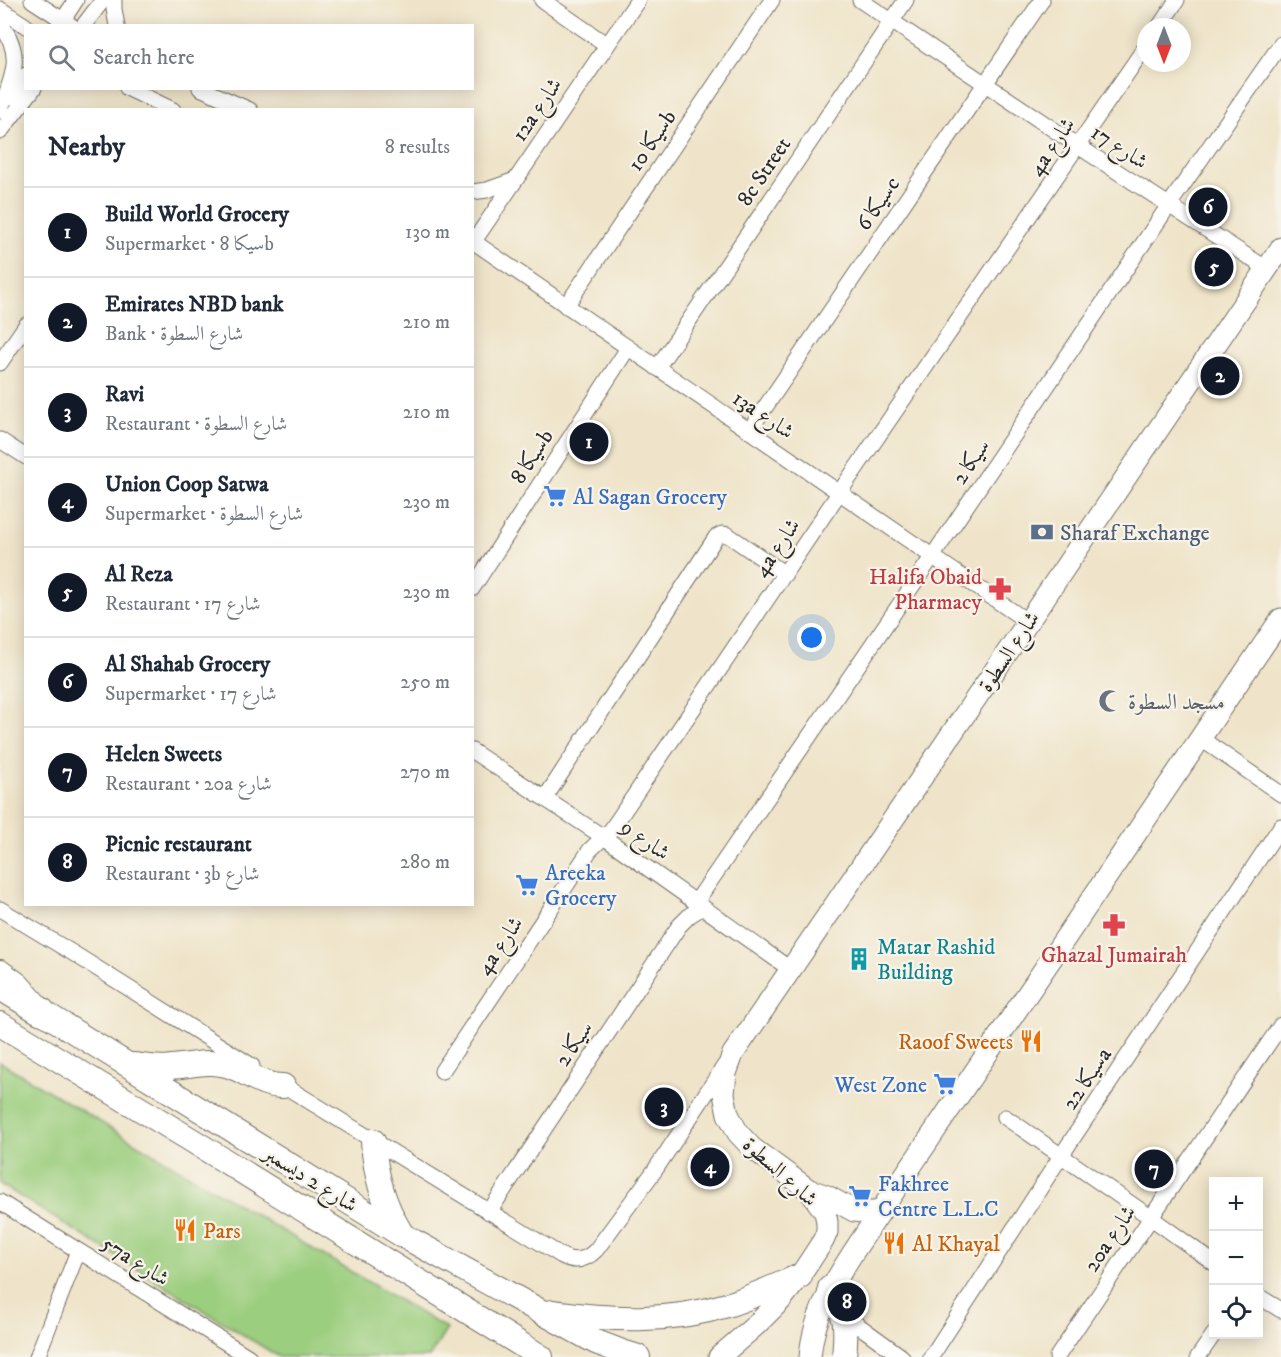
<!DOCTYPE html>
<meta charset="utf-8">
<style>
:root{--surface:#fff;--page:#f2f2f3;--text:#1f2937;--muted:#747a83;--line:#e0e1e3;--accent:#111827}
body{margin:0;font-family:"IM FELL DW Pica",Amiri,serif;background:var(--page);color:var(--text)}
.controls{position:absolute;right:18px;bottom:18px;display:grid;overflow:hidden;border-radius:0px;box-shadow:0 3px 15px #0003}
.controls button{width:54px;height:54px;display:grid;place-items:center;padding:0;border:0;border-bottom:2px solid var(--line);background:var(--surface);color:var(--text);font:30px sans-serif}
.compass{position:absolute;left:1137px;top:18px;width:54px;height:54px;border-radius:50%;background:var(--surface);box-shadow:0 3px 15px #0003;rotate:180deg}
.you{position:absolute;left:812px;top:638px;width:21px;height:21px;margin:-15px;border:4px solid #fff;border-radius:50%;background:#1a73e8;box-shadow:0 0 0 9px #1a73e833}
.badge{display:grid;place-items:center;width:39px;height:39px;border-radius:50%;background:var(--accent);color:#fff;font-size:20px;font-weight:700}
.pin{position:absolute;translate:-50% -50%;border:3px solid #fff;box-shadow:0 2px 6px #0006}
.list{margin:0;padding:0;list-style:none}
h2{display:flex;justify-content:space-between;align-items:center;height:78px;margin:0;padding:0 24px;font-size:26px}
h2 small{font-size:20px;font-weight:400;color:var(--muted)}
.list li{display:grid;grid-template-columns:39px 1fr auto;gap:18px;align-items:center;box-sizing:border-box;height:90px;padding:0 24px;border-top:2px solid var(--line)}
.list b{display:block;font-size:22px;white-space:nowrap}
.list p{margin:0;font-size:20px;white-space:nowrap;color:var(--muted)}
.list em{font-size:20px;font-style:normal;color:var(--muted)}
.icon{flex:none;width:33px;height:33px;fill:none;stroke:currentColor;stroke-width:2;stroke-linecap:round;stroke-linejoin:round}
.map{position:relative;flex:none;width:1281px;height:1357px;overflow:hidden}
.search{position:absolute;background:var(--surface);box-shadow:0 3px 15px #0003;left:24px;top:24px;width:450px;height:66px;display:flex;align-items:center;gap:15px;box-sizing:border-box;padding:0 21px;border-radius:0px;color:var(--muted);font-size:22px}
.panel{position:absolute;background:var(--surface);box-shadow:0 3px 15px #0003;left:24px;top:108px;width:450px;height:798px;border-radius:0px}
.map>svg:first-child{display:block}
.green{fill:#9bce7e;stroke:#637c54;stroke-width:1.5}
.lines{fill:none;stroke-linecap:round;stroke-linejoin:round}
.street-casing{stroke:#706c62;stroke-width:17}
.secondary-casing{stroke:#706c62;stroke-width:23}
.primary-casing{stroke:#706c62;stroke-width:26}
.highway-casing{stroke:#706c62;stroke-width:29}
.street{stroke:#fff;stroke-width:15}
.secondary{stroke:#fff;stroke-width:21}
.primary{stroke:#fff;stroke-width:24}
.highway{stroke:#fff;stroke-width:27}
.labels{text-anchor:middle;stroke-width:4.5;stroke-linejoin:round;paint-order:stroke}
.street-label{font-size:22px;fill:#2b2b2b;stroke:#f7f3e8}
.shop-label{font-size:22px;fill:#366cbe;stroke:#f7f3e8;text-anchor:start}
.service-label{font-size:22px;fill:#4e5e75;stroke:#f7f3e8;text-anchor:start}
.health-label{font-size:22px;fill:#be3a42;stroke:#f7f3e8;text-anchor:end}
.worship-label{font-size:22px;fill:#5b616d;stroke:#f7f3e8;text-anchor:start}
.culture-label{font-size:22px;fill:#0d838f;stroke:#f7f3e8;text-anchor:start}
.food-label{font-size:22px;fill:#c56008;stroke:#f7f3e8;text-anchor:start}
</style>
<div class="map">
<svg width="1281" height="1357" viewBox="0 0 1281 1357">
<rect width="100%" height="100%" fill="#f7f3e8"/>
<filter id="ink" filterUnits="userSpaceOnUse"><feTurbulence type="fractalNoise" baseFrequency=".0167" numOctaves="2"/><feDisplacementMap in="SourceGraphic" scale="12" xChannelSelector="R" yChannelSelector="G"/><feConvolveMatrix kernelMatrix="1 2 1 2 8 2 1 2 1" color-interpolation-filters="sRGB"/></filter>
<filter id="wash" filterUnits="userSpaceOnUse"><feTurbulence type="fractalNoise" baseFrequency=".008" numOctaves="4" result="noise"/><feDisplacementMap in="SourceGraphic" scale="24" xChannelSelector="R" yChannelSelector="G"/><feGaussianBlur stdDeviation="1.35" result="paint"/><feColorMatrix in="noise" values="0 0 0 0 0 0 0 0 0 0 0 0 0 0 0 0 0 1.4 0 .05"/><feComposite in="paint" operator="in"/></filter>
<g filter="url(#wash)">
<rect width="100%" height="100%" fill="#efe4c9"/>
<!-- green -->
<path class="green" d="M0,1062L447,1329L429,1357H279L0,1184Z"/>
</g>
<g filter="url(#ink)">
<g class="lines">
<!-- street casing -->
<g class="street-casing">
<g id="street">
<path d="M32,0L72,26"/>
<path d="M114,0V9L117,26"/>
<path d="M542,0L607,45"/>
<path d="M860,0L1078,146L1267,269"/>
<path d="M0,9L26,26"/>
<path d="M0,23C25,56 12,77 0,111"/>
<path d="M59,26L76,0"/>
<path d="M83,26L103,0"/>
<path d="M1159,27L1177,0"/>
<path d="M127,88L173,110"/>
<path d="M200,88L250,110"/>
<path d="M10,97L26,75"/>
<path d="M0,132L34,88"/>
<path d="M472,192L487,190L515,180"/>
<path d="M474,242L1028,622"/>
<path d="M472,244L638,0"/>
<path d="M566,306L772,0"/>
<path d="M0,363L26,325"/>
<path d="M657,368L906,0"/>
<path d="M749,431L1042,0"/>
<path d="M0,440L26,457"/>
<path d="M472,589L628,348"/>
<path d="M1200,738L1281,794"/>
<path d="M472,751L605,838L790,969"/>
<path d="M545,798L716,537L722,534L728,535L785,574"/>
<path d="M696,902L932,557L1169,205L1281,44"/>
<path d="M0,909L76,955L252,1066"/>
<path d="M442,1071L590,850L611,830L839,493L1146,46"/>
<path d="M278,1082L562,1256C575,1263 586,1260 596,1250L655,1170L725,1065"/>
<path d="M1005,1117L1150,1217L1214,1263"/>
<path d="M0,1202L249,1357"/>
<path d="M489,1212L679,926L690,915L703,907"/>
<path d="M1258,1296L1281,1310"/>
<path d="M844,1315L902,1357"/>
<path d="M37,1357L78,1251"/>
<path d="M931,1357L1061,1156L1281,826"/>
<path d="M1057,1357L1281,1025"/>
<path d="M1198,1357L1214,1334"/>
</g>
</g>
<!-- secondary casing -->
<g class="secondary-casing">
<g id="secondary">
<path d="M810,1190L827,1196L854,1211L860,1212H880"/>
<path d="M719,1357L756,1325L781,1300L800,1276L823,1241L827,1232V1222L825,1212L809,1190L752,1148L738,1133L728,1114L724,1094L726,1073L733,1054L1028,622L1281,248"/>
<path d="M810,1357C814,1302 851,1257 880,1212L1281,619"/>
</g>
</g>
<!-- primary casing -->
<g class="primary-casing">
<g id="primary">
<path d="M0,972L18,985L41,1011L402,1235L596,1342L622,1352L638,1357"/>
<path d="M0,1024L193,1141L541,1357"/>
<path d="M134,1065C147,1067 159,1069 171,1067C191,1066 207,1060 226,1065C248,1071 259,1086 283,1086"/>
<path d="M373,1141C375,1175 383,1204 401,1233"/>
<path d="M830,1288C847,1316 847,1325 844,1357"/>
<path d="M552,1312C611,1320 669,1323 727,1305C752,1297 776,1286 800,1276"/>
</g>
</g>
<!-- highway casing -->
<g class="highway-casing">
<path id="highway" d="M0,986L41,1011"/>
</g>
<!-- street -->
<use href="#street" class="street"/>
<!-- secondary -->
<use href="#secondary" class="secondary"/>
<!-- primary -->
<use href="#primary" class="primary"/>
<!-- highway -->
<use href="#highway" class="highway"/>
</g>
</g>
<!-- icons -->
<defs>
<g id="supermarket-bare" transform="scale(1.8)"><path d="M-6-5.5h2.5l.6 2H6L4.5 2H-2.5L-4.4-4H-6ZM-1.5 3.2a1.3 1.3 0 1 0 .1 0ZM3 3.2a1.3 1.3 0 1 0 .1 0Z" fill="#3f7fe0" stroke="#f7f3e8" stroke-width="2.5" paint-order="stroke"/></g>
<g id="bank-bare" transform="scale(1.8)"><path d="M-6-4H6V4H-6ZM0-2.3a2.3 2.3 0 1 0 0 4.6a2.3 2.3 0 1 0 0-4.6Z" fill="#5c6f8a" stroke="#f7f3e8" stroke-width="2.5" paint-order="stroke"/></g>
<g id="pharmacy-bare" transform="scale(1.8)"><path d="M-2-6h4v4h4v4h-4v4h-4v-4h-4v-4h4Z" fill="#e0444e" stroke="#f7f3e8" stroke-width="2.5" paint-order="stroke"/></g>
<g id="mosque-bare" transform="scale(1.8)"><path d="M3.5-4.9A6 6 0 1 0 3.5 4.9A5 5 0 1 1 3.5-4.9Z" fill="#6b7280" stroke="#f7f3e8" stroke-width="2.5" paint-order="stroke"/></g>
<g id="building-bare" transform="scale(1.8)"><path d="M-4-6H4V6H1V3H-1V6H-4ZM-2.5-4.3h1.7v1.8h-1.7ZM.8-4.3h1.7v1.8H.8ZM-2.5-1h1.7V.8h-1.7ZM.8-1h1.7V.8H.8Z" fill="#0f9aa8" stroke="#f7f3e8" stroke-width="2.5" paint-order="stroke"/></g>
<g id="restaurant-bare" transform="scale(1.8)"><path d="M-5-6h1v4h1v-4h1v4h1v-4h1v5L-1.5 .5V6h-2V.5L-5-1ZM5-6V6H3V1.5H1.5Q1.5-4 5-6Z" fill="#e8710a" stroke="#f7f3e8" stroke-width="2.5" paint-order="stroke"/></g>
</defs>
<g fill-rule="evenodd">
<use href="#supermarket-bare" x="555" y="496"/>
<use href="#bank-bare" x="1042" y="532"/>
<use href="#pharmacy-bare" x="1000" y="589"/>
<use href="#mosque-bare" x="1110" y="701"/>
<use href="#supermarket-bare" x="527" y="885"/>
<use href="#pharmacy-bare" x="1114" y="925"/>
<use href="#building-bare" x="859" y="959"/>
<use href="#restaurant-bare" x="1031" y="1041"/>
<use href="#supermarket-bare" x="945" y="1084"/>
<use href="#supermarket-bare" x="860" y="1196"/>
<use href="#restaurant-bare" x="185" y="1230"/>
<use href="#restaurant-bare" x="894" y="1243"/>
</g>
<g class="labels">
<!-- street labels -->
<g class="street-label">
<text transform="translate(536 109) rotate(-56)" y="8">12a شارع</text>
<text transform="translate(651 140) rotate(-56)" y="8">سيكا 10b</text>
<text transform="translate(1051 146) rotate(-56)" y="8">4a شارع</text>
<text transform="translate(1120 146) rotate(33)" y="8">شارع 17</text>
<text transform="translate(763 171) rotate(-56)" y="8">8c Street</text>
<text transform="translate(877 203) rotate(-56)" y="8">سيكا 6c</text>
<text transform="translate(764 414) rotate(34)" y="8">13a شارع</text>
<text transform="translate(531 456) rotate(-57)" y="8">سيكا 8b</text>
<text transform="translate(970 461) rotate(-56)" y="8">سيكا 2</text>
<text transform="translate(776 547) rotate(-56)" y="8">4a شارع</text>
<text transform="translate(1008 651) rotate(-56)" y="8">شارع السطوة</text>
<text transform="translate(646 839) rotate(35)" y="8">شارع 9</text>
<text transform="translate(499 945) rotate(-56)" y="8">4a شارع</text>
<text transform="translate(573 1043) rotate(-56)" y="8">سيكا 2</text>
<text transform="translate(1086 1078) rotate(-56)" y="8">سيكا 22a</text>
<text transform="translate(781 1171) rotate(42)" y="8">شارع السطوة</text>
<text transform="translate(311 1178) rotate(32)" y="8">شارع 2 ديسمبر</text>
<text transform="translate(1109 1238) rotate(-56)" y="8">20a شارع</text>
<text transform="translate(136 1260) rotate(32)" y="8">57a شارع</text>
</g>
<!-- shop labels -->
<g class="shop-label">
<text x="573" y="504">Al Sagan Grocery</text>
<text x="545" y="880">Areeka<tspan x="545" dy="25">Grocery</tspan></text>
<text x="927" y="1092" text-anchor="end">West Zone</text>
<text x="878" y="1191">Fakhree<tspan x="878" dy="25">Centre L.L.C</tspan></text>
</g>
<!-- service labels -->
<g class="service-label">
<text x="1060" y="540">Sharaf Exchange</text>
</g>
<!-- health labels -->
<g class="health-label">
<text x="982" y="584">Halifa Obaid<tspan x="982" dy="25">Pharmacy</tspan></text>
<text x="1114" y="962" text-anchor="middle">Ghazal Jumairah</text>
</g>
<!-- worship labels -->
<g class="worship-label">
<text x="1128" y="709">مسجد السطوة</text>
</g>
<!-- culture labels -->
<g class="culture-label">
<text x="877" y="954">Matar Rashid<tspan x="877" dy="25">Building</tspan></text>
</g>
<!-- food labels -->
<g class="food-label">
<text x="1013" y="1049" text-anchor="end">Raoof Sweets</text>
<text x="203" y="1238">Pars</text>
<text x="912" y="1251">Al Khayal</text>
</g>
</g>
</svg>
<div class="controls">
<button>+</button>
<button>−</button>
<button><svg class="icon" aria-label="locate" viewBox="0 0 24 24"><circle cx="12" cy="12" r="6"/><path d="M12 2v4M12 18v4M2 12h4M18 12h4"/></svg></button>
</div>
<svg class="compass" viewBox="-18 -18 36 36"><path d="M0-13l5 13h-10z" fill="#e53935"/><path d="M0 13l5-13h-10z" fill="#747a83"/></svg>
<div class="you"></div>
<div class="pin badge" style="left:589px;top:442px">1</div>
<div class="pin badge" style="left:1220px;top:376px">2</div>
<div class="pin badge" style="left:664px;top:1107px">3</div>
<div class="pin badge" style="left:710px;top:1167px">4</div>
<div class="pin badge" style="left:1214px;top:267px">5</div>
<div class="pin badge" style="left:1208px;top:207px">6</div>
<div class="pin badge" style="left:1154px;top:1169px">7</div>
<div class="pin badge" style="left:847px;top:1302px">8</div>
<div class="search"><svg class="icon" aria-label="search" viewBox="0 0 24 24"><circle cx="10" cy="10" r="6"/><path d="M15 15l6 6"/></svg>Search here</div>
<section class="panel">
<h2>Nearby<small>8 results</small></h2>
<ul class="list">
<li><span class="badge">1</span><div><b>Build World Grocery</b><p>Supermarket · سيكا 8b</p></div><em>130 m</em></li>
<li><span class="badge">2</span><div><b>Emirates NBD bank</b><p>Bank · شارع السطوة</p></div><em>210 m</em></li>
<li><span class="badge">3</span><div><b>Ravi</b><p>Restaurant · شارع السطوة</p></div><em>210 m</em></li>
<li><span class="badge">4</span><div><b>Union Coop Satwa</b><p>Supermarket · شارع السطوة</p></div><em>230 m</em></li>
<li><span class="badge">5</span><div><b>Al Reza</b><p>Restaurant · شارع 17</p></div><em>230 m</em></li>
<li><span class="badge">6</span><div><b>Al Shahab Grocery</b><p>Supermarket · شارع 17</p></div><em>250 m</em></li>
<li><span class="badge">7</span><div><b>Helen Sweets</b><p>Restaurant · 20a شارع</p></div><em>270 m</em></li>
<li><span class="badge">8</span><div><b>Picnic restaurant</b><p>Restaurant · 3b شارع</p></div><em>280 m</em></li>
</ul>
</section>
</div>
